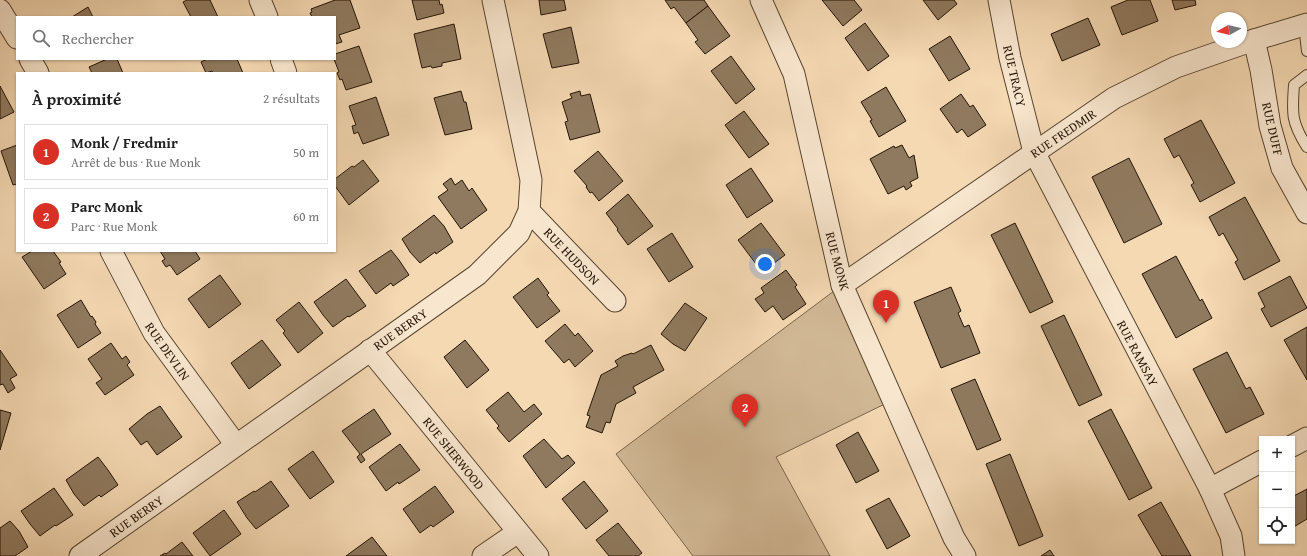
<!DOCTYPE html>
<html lang="fr">
<meta charset="utf-8">
<style>
:root{--surface:#fff;--page:#f6f6f6;--text:#222;--muted:#767676;--line:#e0e0e0;--accent:#d93025}
body{margin:0;font-family:"Gentium Book Plus",serif;background:var(--page);color:var(--text)}
.controls{position:absolute;right:12px;bottom:12px;display:grid;overflow:hidden;border-radius:0px;box-shadow:0 1px 3px #0004}
.controls button{width:36px;height:36px;display:grid;place-items:center;padding:0;border:0;border-bottom:1px solid var(--line);background:var(--surface);color:var(--text);font:20px sans-serif}
.compass{position:absolute;left:1211px;top:12px;width:36px;height:36px;border-radius:50%;background:var(--surface);box-shadow:0 1px 3px #0004;rotate:262deg}
.you{position:absolute;left:765px;top:264px;width:14px;height:14px;margin:-10px;border:3px solid #fff;border-radius:50%;background:#1a73e8;box-shadow:0 0 0 6px #1a73e833}
.badge{display:grid;place-items:center;width:26px;height:26px;border-radius:50%;background:var(--accent);color:#fff;font-size:13px;font-weight:700}
.pin{position:absolute;translate:-50% -33px;filter:drop-shadow(0 1px 2px #0008)}
.pin::after{content:'';position:absolute;top:21px;width:14px;height:12px;background:inherit;clip-path:polygon(0 0,100% 0,50% 100%)}
.list{margin:0;padding:0;list-style:none}
h2{display:flex;justify-content:space-between;align-items:center;height:52px;margin:0;padding:0 16px;font-size:17px}
h2 small{font-size:13px;font-weight:400;color:var(--muted)}
.list li{display:grid;grid-template-columns:26px 1fr auto;gap:12px;align-items:center;box-sizing:border-box;height:56px;margin:0 8px 8px;padding:0 8px;border:1px solid var(--line);border-radius:0px}
.list b{display:block;font-size:15px;white-space:nowrap}
.list p{margin:0;font-size:13px;white-space:nowrap;color:var(--muted)}
.list em{font-size:13px;font-style:normal;color:var(--muted)}
.icon{flex:none;width:22px;height:22px;fill:none;stroke:currentColor;stroke-width:2;stroke-linecap:round;stroke-linejoin:round}
.map{position:relative;flex:none;width:1307px;height:556px;overflow:hidden}
.search{position:absolute;background:var(--surface);box-shadow:0 1px 3px #0004;left:16px;top:16px;width:320px;height:44px;display:flex;align-items:center;gap:10px;box-sizing:border-box;padding:0 14px;border-radius:0px;color:var(--muted);font-size:15px}
.panel{position:absolute;background:var(--surface);box-shadow:0 1px 3px #0004;left:16px;top:72px;width:320px;height:180px;border-radius:0px}
.map>svg:first-child{display:block}
.green{fill:#d1b895;stroke:#7a664d}
.building{fill:#907a5f;stroke:#231405}
.lines{fill:none;stroke-linecap:round;stroke-linejoin:round}
.lane-casing{stroke:#584530;stroke-width:12}
.street-casing{stroke:#584530;stroke-width:23}
.lane{stroke:#f8e6ce;stroke-width:10}
.street{stroke:#f8e6ce;stroke-width:21}
.labels{text-anchor:middle;stroke-width:3;stroke-linejoin:round;paint-order:stroke}
.street-label{font-size:13px;fill:#231405;stroke:#f8e6ce}
</style>
<div class="map">
<svg width="1307" height="556" viewBox="0 0 1307 556">
<rect width="100%" height="100%" fill="#f5d9b3"/>
<filter id="stains"><feTurbulence type="fractalNoise" baseFrequency=".005" numOctaves="4"/><feColorMatrix values="0 0 0 0 .2 0 0 0 0 .09 0 0 0 0 .02 0 0 0 .5 -.17"/></filter>
<radialGradient id="worn" r=".72"><stop offset=".6" stop-color="#630" stop-opacity="0"/><stop offset="1" stop-color="#630" stop-opacity=".3"/></radialGradient>
<!-- green -->
<path class="green" d="M842,285L893,400L776,457L830,556H693L616,454Z"/>
<!-- building -->
<g class="building">
<path d="M187,0H210L218,17H191L183,2Z"/>
<path d="M335,0H350L360,28L339,35L342,42L335,44V17H312L310,13L312,12L311,9Z"/>
<path d="M412,0H439L440,5L442,4L444,13L417,20Z"/>
<path d="M539,0H564L566,10L541,15Z"/>
<path d="M665,0H704L708,6L686,23L674,7L671,9Z"/>
<path d="M822,0H854L862,10L843,26Z"/>
<path d="M923,0H954L957,4L938,20Z"/>
<path d="M1128,0H1150L1158,21L1122,35L1111,7Z"/>
<path d="M1172,0H1195L1196,5L1175,10Z"/>
<path d="M708,6L730,36L705,54L695,42L698,40L686,23Z"/>
<path d="M88,7L93,17H72Z"/>
<path d="M1088,18L1100,45L1062,61L1051,34Z"/>
<path d="M865,23L889,56L868,71L845,38Z"/>
<path d="M454,24L461,59L442,63V66L432,68L431,66L422,68L414,34Z"/>
<path d="M571,27L579,63L552,68L543,34Z"/>
<path d="M950,36L970,69L949,81L929,49Z"/>
<path d="M359,46L372,82L346,90L342,79L340,80L337,73L339,72L334,59H335V54Z"/>
<path d="M731,56L755,89L736,104L711,71Z"/>
<path d="M107,59H117L123,73H92L89,67Z"/>
<path d="M207,59H237L243,73H213L212,71L206,73L201,62Z"/>
<path d="M0,86L14,112L0,119Z"/>
<path d="M886,87L906,121L879,137L870,121L872,120L861,102Z"/>
<path d="M461,91L464,102H466L472,129L445,135L434,98Z"/>
<path d="M580,91L581,96L590,94L600,132L570,140L565,122L568,121L562,102L572,98L570,94Z"/>
<path d="M961,94L970,107L973,105L986,125L968,137L962,129L957,133L940,109Z"/>
<path d="M376,97L389,135L363,144L358,132L354,134L352,126L356,125L349,106Z"/>
<path d="M744,111L769,144L749,158L725,125Z"/>
<path d="M1201,120L1235,183L1200,202L1191,185L1194,183L1179,155L1174,158L1164,139Z"/>
<path d="M17,145V184L13,185L1,151Z"/>
<path d="M902,145L909,158L914,155L918,178L910,182L912,186L906,190L904,186L888,194L870,159L894,146L895,148Z"/>
<path d="M598,151L623,181L599,201L592,192L590,193L586,187L587,186L574,171Z"/>
<path d="M1129,158L1162,224L1124,243L1092,177Z"/>
<path d="M363,160L379,181L349,205L335,186V179L352,166L354,167Z"/>
<path d="M751,168L773,201L747,218L726,185Z"/>
<path d="M451,178L455,185L462,180L469,191L472,188L487,210L461,229L438,197L448,190L443,184Z"/>
<path d="M628,194L653,226L628,245L617,230L618,229L606,213Z"/>
<path d="M1245,197L1280,261L1244,280L1235,262L1238,260L1223,233L1219,236L1209,217Z"/>
<path d="M434,215L444,226L453,242L436,254L435,252L420,263L410,252L402,239Z"/>
<path d="M761,223L785,255L762,272L738,240Z"/>
<path d="M1015,223L1053,302L1030,313L991,235Z"/>
<path d="M672,233L693,267L669,282L647,249Z"/>
<path d="M391,250L399,260L409,275L393,286L391,283L376,294L359,271Z"/>
<path d="M32,251H53L61,262L59,263L66,274L44,289L22,257Z"/>
<path d="M160,251H195L200,259L177,275L170,265L166,267L162,261L165,259Z"/>
<path d="M1176,256L1200,301L1202,299L1212,318L1176,338L1142,274Z"/>
<path d="M786,270L797,285L795,287L806,304L783,320L773,306L765,312L755,299L764,293L761,288Z"/>
<path d="M220,275L241,304L209,328L188,299Z"/>
<path d="M1290,276L1307,308L1271,327L1261,309L1265,307L1258,293Z"/>
<path d="M538,278L549,293L547,295L560,311L537,328L513,297Z"/>
<path d="M346,279L366,306L349,317L348,316L333,327L323,315L314,302Z"/>
<path d="M951,287L961,311L958,313L964,327L969,325L980,353L941,368L914,302Z"/>
<path d="M81,300L91,317L92,316L96,322L95,324L101,333L78,348L57,315Z"/>
<path d="M299,302L323,333L298,353L283,333L285,331L276,320Z"/>
<path d="M685,303L707,318L685,351L673,344L661,334Z"/>
<path d="M1064,315L1102,395L1079,406L1041,326Z"/>
<path d="M565,324L575,336L578,333L593,351L575,367L569,359L564,363L545,341Z"/>
<path d="M1307,327V380L1284,340Z"/>
<path d="M262,340L281,365L249,389L231,363Z"/>
<path d="M465,340L489,370L467,388L444,357Z"/>
<path d="M111,343L122,359L126,356L130,362L127,365L134,375L105,395L96,383L102,379L88,359Z"/>
<path d="M651,345L664,370L633,387L636,393L616,404L610,423L606,422L602,433L586,427L590,416L587,415L601,375L618,366L615,361L623,356L632,353L633,354Z"/>
<path d="M0,350L17,375L10,379L15,388L8,393L3,384L0,385Z"/>
<path d="M1227,352L1246,389L1250,387L1264,414L1226,433L1193,369Z"/>
<path d="M975,379L1001,440L977,450L951,389Z"/>
<path d="M508,392L524,412L534,404L542,414L509,442L497,428L499,426L486,410Z"/>
<path d="M160,406L182,437L157,455L147,441L141,445L129,429L147,414Z"/>
<path d="M374,409L391,434L361,454L365,460L361,463L357,457L360,454L342,431Z"/>
<path d="M1111,409L1152,488L1129,500L1088,421Z"/>
<path d="M0,410L11,413L0,450Z"/>
<path d="M858,432L879,471L856,483L836,445Z"/>
<path d="M544,439L562,459L568,455L575,463L546,488L523,456Z"/>
<path d="M400,444L420,470L399,484L398,482L386,491L369,467Z"/>
<path d="M313,451L334,482L310,499L288,469Z"/>
<path d="M1010,454L1043,536L1019,546L986,464Z"/>
<path d="M98,457L108,470L118,485L101,497L99,495L84,506L74,494L66,480Z"/>
<path d="M271,481L289,506L256,529L247,518L237,502L254,491L255,492Z"/>
<path d="M584,481L608,511L586,529L562,499Z"/>
<path d="M435,486L454,512L433,527L431,525L420,533L403,509Z"/>
<path d="M54,488L73,515L56,526L55,525L40,536L30,524L21,511Z"/>
<path d="M1307,489V519L1292,528V497Z"/>
<path d="M889,498L910,536L887,549L866,510Z"/>
<path d="M1161,502L1191,556H1162L1138,515Z"/>
<path d="M224,510L241,534L210,556L193,533Z"/>
<path d="M10,521L19,531L28,547L15,556H0V528Z"/>
<path d="M618,523L642,553L638,556H609L596,540Z"/>
<path d="M372,537L387,556H346Z"/>
<path d="M182,542L193,556H160L165,553L166,554Z"/>
<path d="M1050,550L1054,556H1041Z"/>
</g>
<g class="lines">
<!-- lane casing -->
<g class="lane-casing">
<g id="lane">
<path d="M1304,25L1307,51"/>
<path d="M1307,75L1294,85C1292,113 1291,122 1307,147"/>
</g>
</g>
<!-- street casing -->
<g class="street-casing">
<g id="street">
<path d="M260,0L267,17"/>
<path d="M761,0L794,74L842,285L954,538L965,556"/>
<path d="M999,0L1010,58L1034,152L1210,489L1231,536L1234,556"/>
<path d="M0,10L17,38"/>
<path d="M1254,40L1261,70L1270,126L1282,168L1307,213"/>
<path d="M30,59L38,73"/>
<path d="M281,59L286,73"/>
<path d="M529,211L615,301"/>
<path d="M111,251L154,333L236,445"/>
<path d="M842,285L1114,98L1176,67L1254,40L1307,24"/>
<path d="M370,350L538,556"/>
<path d="M1292,446L1307,438"/>
<path d="M1210,489L1262,461"/>
<path d="M80,556L477,275L519,233L529,211L531,180L493,0"/>
<path d="M483,556L518,532"/>
</g>
</g>
<!-- lane -->
<use href="#lane" class="lane"/>
<!-- street -->
<use href="#street" class="street"/>
</g>
<g class="labels">
<!-- street labels -->
<g class="street-label">
<text transform="translate(1015 76) rotate(77)" y="5">RUE TRACY</text>
<text transform="translate(1273 129) rotate(77)" y="5">RUE DUFF</text>
<text transform="translate(1063 133) rotate(-34)" y="5">RUE FREDMIR</text>
<text transform="translate(572 256) rotate(46)" y="5">RUE HUDSON</text>
<text transform="translate(838 261) rotate(75)" y="5">RUE MONK</text>
<text transform="translate(400 329) rotate(-35)" y="5">RUE BERRY</text>
<text transform="translate(168 351) rotate(55)" y="5">RUE DEVLIN</text>
<text transform="translate(1138 353) rotate(62)" y="5">RUE RAMSAY</text>
<text transform="translate(454 453) rotate(51)" y="5">RUE SHERWOOD</text>
<text transform="translate(136 516) rotate(-35)" y="5">RUE BERRY</text>
</g>
</g>
<rect width="100%" height="100%" filter="url(#stains)"/>
<rect width="100%" height="100%" fill="url(#worn)"/>
</svg>
<div class="controls">
<button>+</button>
<button>−</button>
<button><svg class="icon" aria-label="locate" viewBox="0 0 24 24"><circle cx="12" cy="12" r="6"/><path d="M12 2v4M12 18v4M2 12h4M18 12h4"/></svg></button>
</div>
<svg class="compass" viewBox="-18 -18 36 36"><path d="M0-13l5 13h-10z" fill="#e53935"/><path d="M0 13l5-13h-10z" fill="#767676"/></svg>
<div class="you"></div>
<div class="pin badge" style="left:886px;top:323px">1</div>
<div class="pin badge" style="left:745px;top:427px">2</div>
<div class="search"><svg class="icon" aria-label="search" viewBox="0 0 24 24"><circle cx="10" cy="10" r="6"/><path d="M15 15l6 6"/></svg>Rechercher</div>
<section class="panel">
<h2>À proximité<small>2 résultats</small></h2>
<ul class="list">
<li><span class="badge">1</span><div><b>Monk / Fredmir</b><p>Arrêt de bus · Rue Monk</p></div><em>50 m</em></li>
<li><span class="badge">2</span><div><b>Parc Monk</b><p>Parc · Rue Monk</p></div><em>60 m</em></li>
</ul>
</section>
</div>
